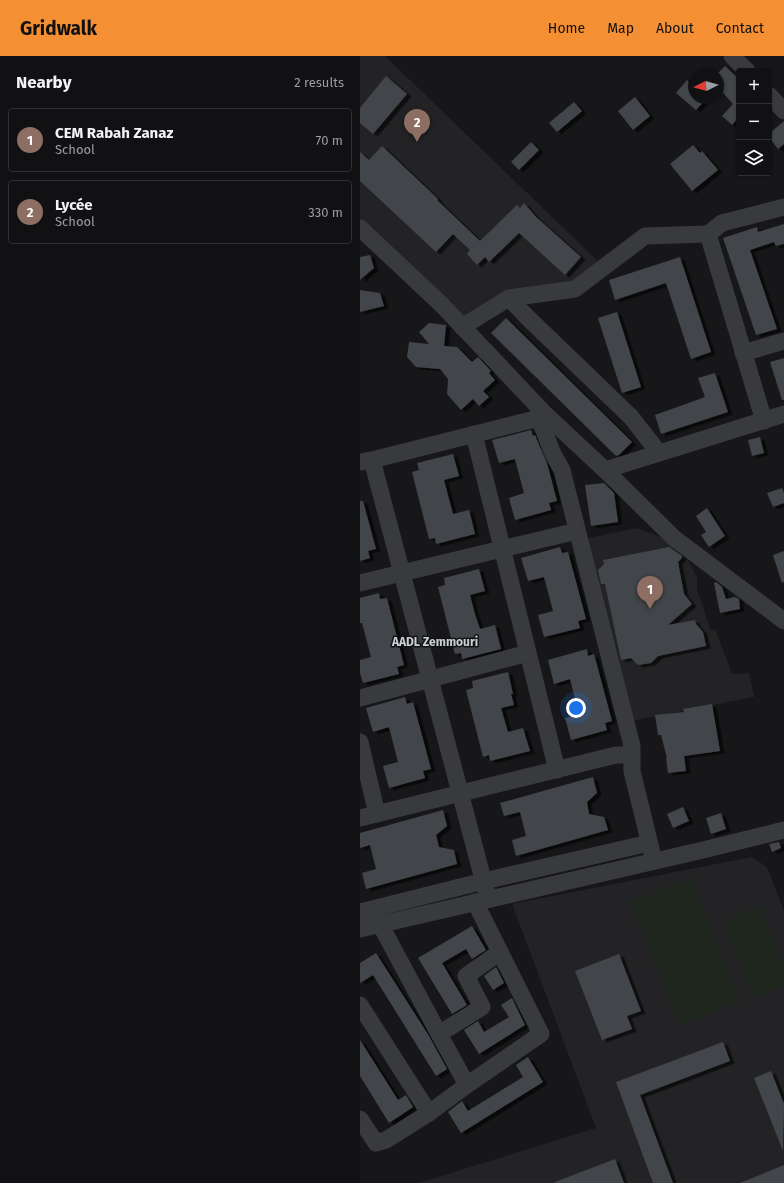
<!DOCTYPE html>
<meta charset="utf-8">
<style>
:root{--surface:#111113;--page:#1a1a1c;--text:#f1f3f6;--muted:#9c9da0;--line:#303133;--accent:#f48f34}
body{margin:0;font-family:"Fira Sans",sans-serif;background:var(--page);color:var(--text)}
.controls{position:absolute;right:12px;top:12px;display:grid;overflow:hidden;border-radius:4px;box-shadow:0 1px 3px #0004}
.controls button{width:36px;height:36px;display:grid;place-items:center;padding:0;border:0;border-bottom:1px solid var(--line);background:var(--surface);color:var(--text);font:20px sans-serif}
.compass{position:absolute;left:328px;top:12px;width:36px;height:36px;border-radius:50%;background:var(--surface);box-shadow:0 1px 3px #0004;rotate:264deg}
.you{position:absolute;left:216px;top:652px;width:14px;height:14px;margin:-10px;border:3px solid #fff;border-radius:50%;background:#1a73e8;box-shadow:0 0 0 6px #1a73e833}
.badge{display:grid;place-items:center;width:26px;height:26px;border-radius:50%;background:var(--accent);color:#fff;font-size:13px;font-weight:700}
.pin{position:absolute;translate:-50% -33px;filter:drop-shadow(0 1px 2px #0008)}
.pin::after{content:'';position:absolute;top:21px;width:14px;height:12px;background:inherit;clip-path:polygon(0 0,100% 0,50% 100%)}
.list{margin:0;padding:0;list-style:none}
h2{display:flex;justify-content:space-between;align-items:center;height:52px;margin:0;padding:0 16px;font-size:17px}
h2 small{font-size:13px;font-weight:400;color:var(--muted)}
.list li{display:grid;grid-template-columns:26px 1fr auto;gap:12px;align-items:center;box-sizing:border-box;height:64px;margin:0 8px 8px;padding:0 8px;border:1px solid var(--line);border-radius:4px}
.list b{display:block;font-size:15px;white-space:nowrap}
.list p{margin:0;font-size:13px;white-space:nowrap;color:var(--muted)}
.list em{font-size:13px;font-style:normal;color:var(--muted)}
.icon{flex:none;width:22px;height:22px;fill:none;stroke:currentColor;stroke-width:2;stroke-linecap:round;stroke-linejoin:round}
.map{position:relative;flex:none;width:424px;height:1127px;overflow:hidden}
header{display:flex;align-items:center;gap:24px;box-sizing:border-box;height:56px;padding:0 20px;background:var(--accent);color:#111}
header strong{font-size:19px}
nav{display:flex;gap:22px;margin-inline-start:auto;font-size:14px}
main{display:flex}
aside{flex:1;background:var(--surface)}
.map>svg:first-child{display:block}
.built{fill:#232326}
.green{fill:#1f271f}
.building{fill:#434549;filter:url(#shadow)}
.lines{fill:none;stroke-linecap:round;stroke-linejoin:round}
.minor{stroke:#383a3e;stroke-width:17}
.labels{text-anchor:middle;stroke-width:3;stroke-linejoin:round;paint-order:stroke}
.neighbourhood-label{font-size:12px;font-weight:bold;fill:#cacfd5;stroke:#121214}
</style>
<header>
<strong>Gridwalk</strong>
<nav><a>Home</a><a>Map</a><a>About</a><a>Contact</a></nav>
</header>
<main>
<aside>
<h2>Nearby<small>2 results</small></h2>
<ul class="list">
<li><span class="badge" style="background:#8d6e63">1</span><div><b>CEM Rabah Zanaz</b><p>School</p></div><em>70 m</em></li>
<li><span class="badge" style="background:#8d6e63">2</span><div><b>Lycée</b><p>School</p></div><em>330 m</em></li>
</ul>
</aside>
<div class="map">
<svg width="424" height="1127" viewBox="0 0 424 1127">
<defs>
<filter id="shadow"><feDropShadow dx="4.5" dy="2.5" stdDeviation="0" flood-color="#0009"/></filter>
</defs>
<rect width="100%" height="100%" fill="#171719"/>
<!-- built -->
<g class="built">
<path d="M0,0H25L244,211L215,233L149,242L102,271L0,172Z"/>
<path d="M277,472L319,488L337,521V533L351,575L355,573L372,618L389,617L394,641L266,666L219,484Z"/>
<path d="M392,801L407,811L424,855V1127H59L236,1072L152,848Z"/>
</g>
<!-- green -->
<g class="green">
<path d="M331,821L380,945L319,969L270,846Z"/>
<path d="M400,850L424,909V930L393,942L362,865Z"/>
</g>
<!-- building -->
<g class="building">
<path d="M365,10L379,23V61L372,69L362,60L373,48L358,31V17Z"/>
<path d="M26,20L47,38L13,78L0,67V52Z"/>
<path d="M327,24L334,31V42H347L336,54L316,37Z"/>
<path d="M275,41L290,60L273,74L258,55Z"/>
<path d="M214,46L222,55L197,76L189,67Z"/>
<path d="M424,65V88L418,93L409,81V78Z"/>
<path d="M171,86L179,94L159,114L151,106Z"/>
<path d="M333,89L340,97L342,95L358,114L332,135L310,108Z"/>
<path d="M22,90L78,143L77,144L120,185L157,149L160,152L164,147L176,161L221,201L205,219L159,177L129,206L125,201L117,209L107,198L110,194L93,178L76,196L0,125V96L9,104Z"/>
<path d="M424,168V188L416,190L414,186L390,194L417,273L396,279L363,182L397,171L398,176Z"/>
<path d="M10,199L14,212L0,224V201Z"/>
<path d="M320,201L351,296L331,303L306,227L255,244L249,224Z"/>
<path d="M0,234L20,237L24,250L0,256Z"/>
<path d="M257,256L281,331L262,337L238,262Z"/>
<path d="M146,262L272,386L259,399L256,400L131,277Z"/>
<path d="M69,267L86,269L84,290L97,291L112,306L118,301L131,315L129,317L135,324L123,335L129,341L119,350L113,343L101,354L87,338L88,323L80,313L56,311L47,301L49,286L69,288L59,276Z"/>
<path d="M424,302V344H422L410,306Z"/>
<path d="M355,317L368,356L301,378L295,359L345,341L338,322Z"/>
<path d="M171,374L173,380L175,379L187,407L197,445L189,447L191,454L155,464L149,442L164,437L157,411L155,403L139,407L132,384Z"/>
<path d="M400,381L404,397L392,400L388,384Z"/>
<path d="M93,398L99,420L84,424L89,443L93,458L109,454L115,478L76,488L75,482L69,483L52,416L59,414L57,407Z"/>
<path d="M244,427L254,437L258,466L231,470L225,429Z"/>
<path d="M422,432L424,437V447L413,451L407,437Z"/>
<path d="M0,445H3L16,493L8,495L10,502L0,505Z"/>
<path d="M347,452L365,480L349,491L341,479L346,476L336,460Z"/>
<path d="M200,491L202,497L208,496L226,563L218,565L220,572L184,581L178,559L193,555L184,521L168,525L161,502Z"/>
<path d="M309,491L322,500V502L318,506L324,538L332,548L308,569L335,564L336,568L343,576L346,590L298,600L291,607L278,609L271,602L261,604L245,528H241L238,514L244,508L243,504Z"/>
<path d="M424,495V526L422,527L413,499Z"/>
<path d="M119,513L125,535L110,539L115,558L120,573L135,569L141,593L102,603L101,597L95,598L78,531L85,529L84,522Z"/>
<path d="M356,526L362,531L366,543L375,541L379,543L380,553L360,557L354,527Z"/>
<path d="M19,537L20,543L27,542L44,609L37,611L39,618L3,627L0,617V604L11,601L2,567H0V542Z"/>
<path d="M227,593L228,600L234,598L252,665L245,667L247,674L211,684L205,662L219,658L212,631L210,623L194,628L188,604Z"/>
<path d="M148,616L153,638H151L154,649L141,652L148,676L163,672L170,695L130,705L129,699L123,701L106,634L113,632L112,625Z"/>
<path d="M45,641L47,648L53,646L71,713L63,715L65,722L29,732L23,710L38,706L29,671L13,676L6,652Z"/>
<path d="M352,648L360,695L324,700L326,715L308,717L306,702H307L301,679H298L295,659L324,656L323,653Z"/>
<path d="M233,721L237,737L227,746L229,758L244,761L248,774L156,800L152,784L166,780L160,756L144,760L140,747Z"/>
<path d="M323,751L329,765L313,772L307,758Z"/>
<path d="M83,754L87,770L76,779L79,791L94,794L97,808L6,833L2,817L16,813L10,789L0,792V777Z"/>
<path d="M361,757L366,773L351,778L346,762Z"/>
<path d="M419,786L421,792L412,796L409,788Z"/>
<path d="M112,870L126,894L112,903L106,893L82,907L107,949L92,958L58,902Z"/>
<path d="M16,897L69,980L87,1013L76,1020L13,919L0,927V907Z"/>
<path d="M259,898L281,955L267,960L272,973L242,984L215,915Z"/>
<path d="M136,911L144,927L133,934L124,920Z"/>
<path d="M152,942L165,969L119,998L104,974L118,965L124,976L149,961L141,949Z"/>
<path d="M0,984L38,1044L46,1039L53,1051L29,1067L0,1020Z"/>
<path d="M363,986L370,1005L280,1039L313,1127H293L256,1026Z"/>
<path d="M168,1001L183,1026L101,1077L88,1056L102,1045L108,1055L163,1021L156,1009Z"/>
<path d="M411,1015L424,1048L423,1095L394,1022Z"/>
<path d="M255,1103L264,1127H195V1126Z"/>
<path d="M424,1109V1127H380Z"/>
</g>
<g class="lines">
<!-- minor -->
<g class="minor">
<path d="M372,0L387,15"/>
<path d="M409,39L424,55"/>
<path d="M0,172L82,249L185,358L245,414L314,482L424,565"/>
<path d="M149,242L167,261L271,361L299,397"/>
<path d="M102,271L149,242L215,233L285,180L348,178"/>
<path d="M383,297L424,285"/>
<path d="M404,365L348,178L362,167L424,151"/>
<path d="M114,378L197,714"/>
<path d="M12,404L128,842"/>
<path d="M0,406L12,404L179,362L193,398L202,414L272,690V715L294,805"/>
<path d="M245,414L424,358"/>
<path d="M0,527L217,475"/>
<path d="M0,642L168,597"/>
<path d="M0,686L17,758"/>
<path d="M0,762L256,699H272"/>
<path d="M0,856L124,825L289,787"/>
<path d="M20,868L79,978"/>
<path d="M0,873L343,794L424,774"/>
<path d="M0,949L69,1057"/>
<path d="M107,1029L79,978L122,951L106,920L140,896"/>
<path d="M0,1063L16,1087L26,1084L69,1057L107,1029L181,978L115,846"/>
</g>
</g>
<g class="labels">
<!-- neighbourhood labels -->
<g class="neighbourhood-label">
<text x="75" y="590">AADL Zemmouri</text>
</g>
</g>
</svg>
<div class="controls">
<button>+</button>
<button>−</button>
<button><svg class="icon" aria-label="layers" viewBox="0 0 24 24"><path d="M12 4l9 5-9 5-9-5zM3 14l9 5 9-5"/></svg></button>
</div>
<svg class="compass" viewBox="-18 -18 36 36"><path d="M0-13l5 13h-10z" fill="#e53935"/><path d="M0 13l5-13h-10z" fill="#9c9da0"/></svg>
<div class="you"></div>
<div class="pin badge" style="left:290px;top:553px;background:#8d6e63">1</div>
<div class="pin badge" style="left:57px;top:86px;background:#8d6e63">2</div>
</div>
</main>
